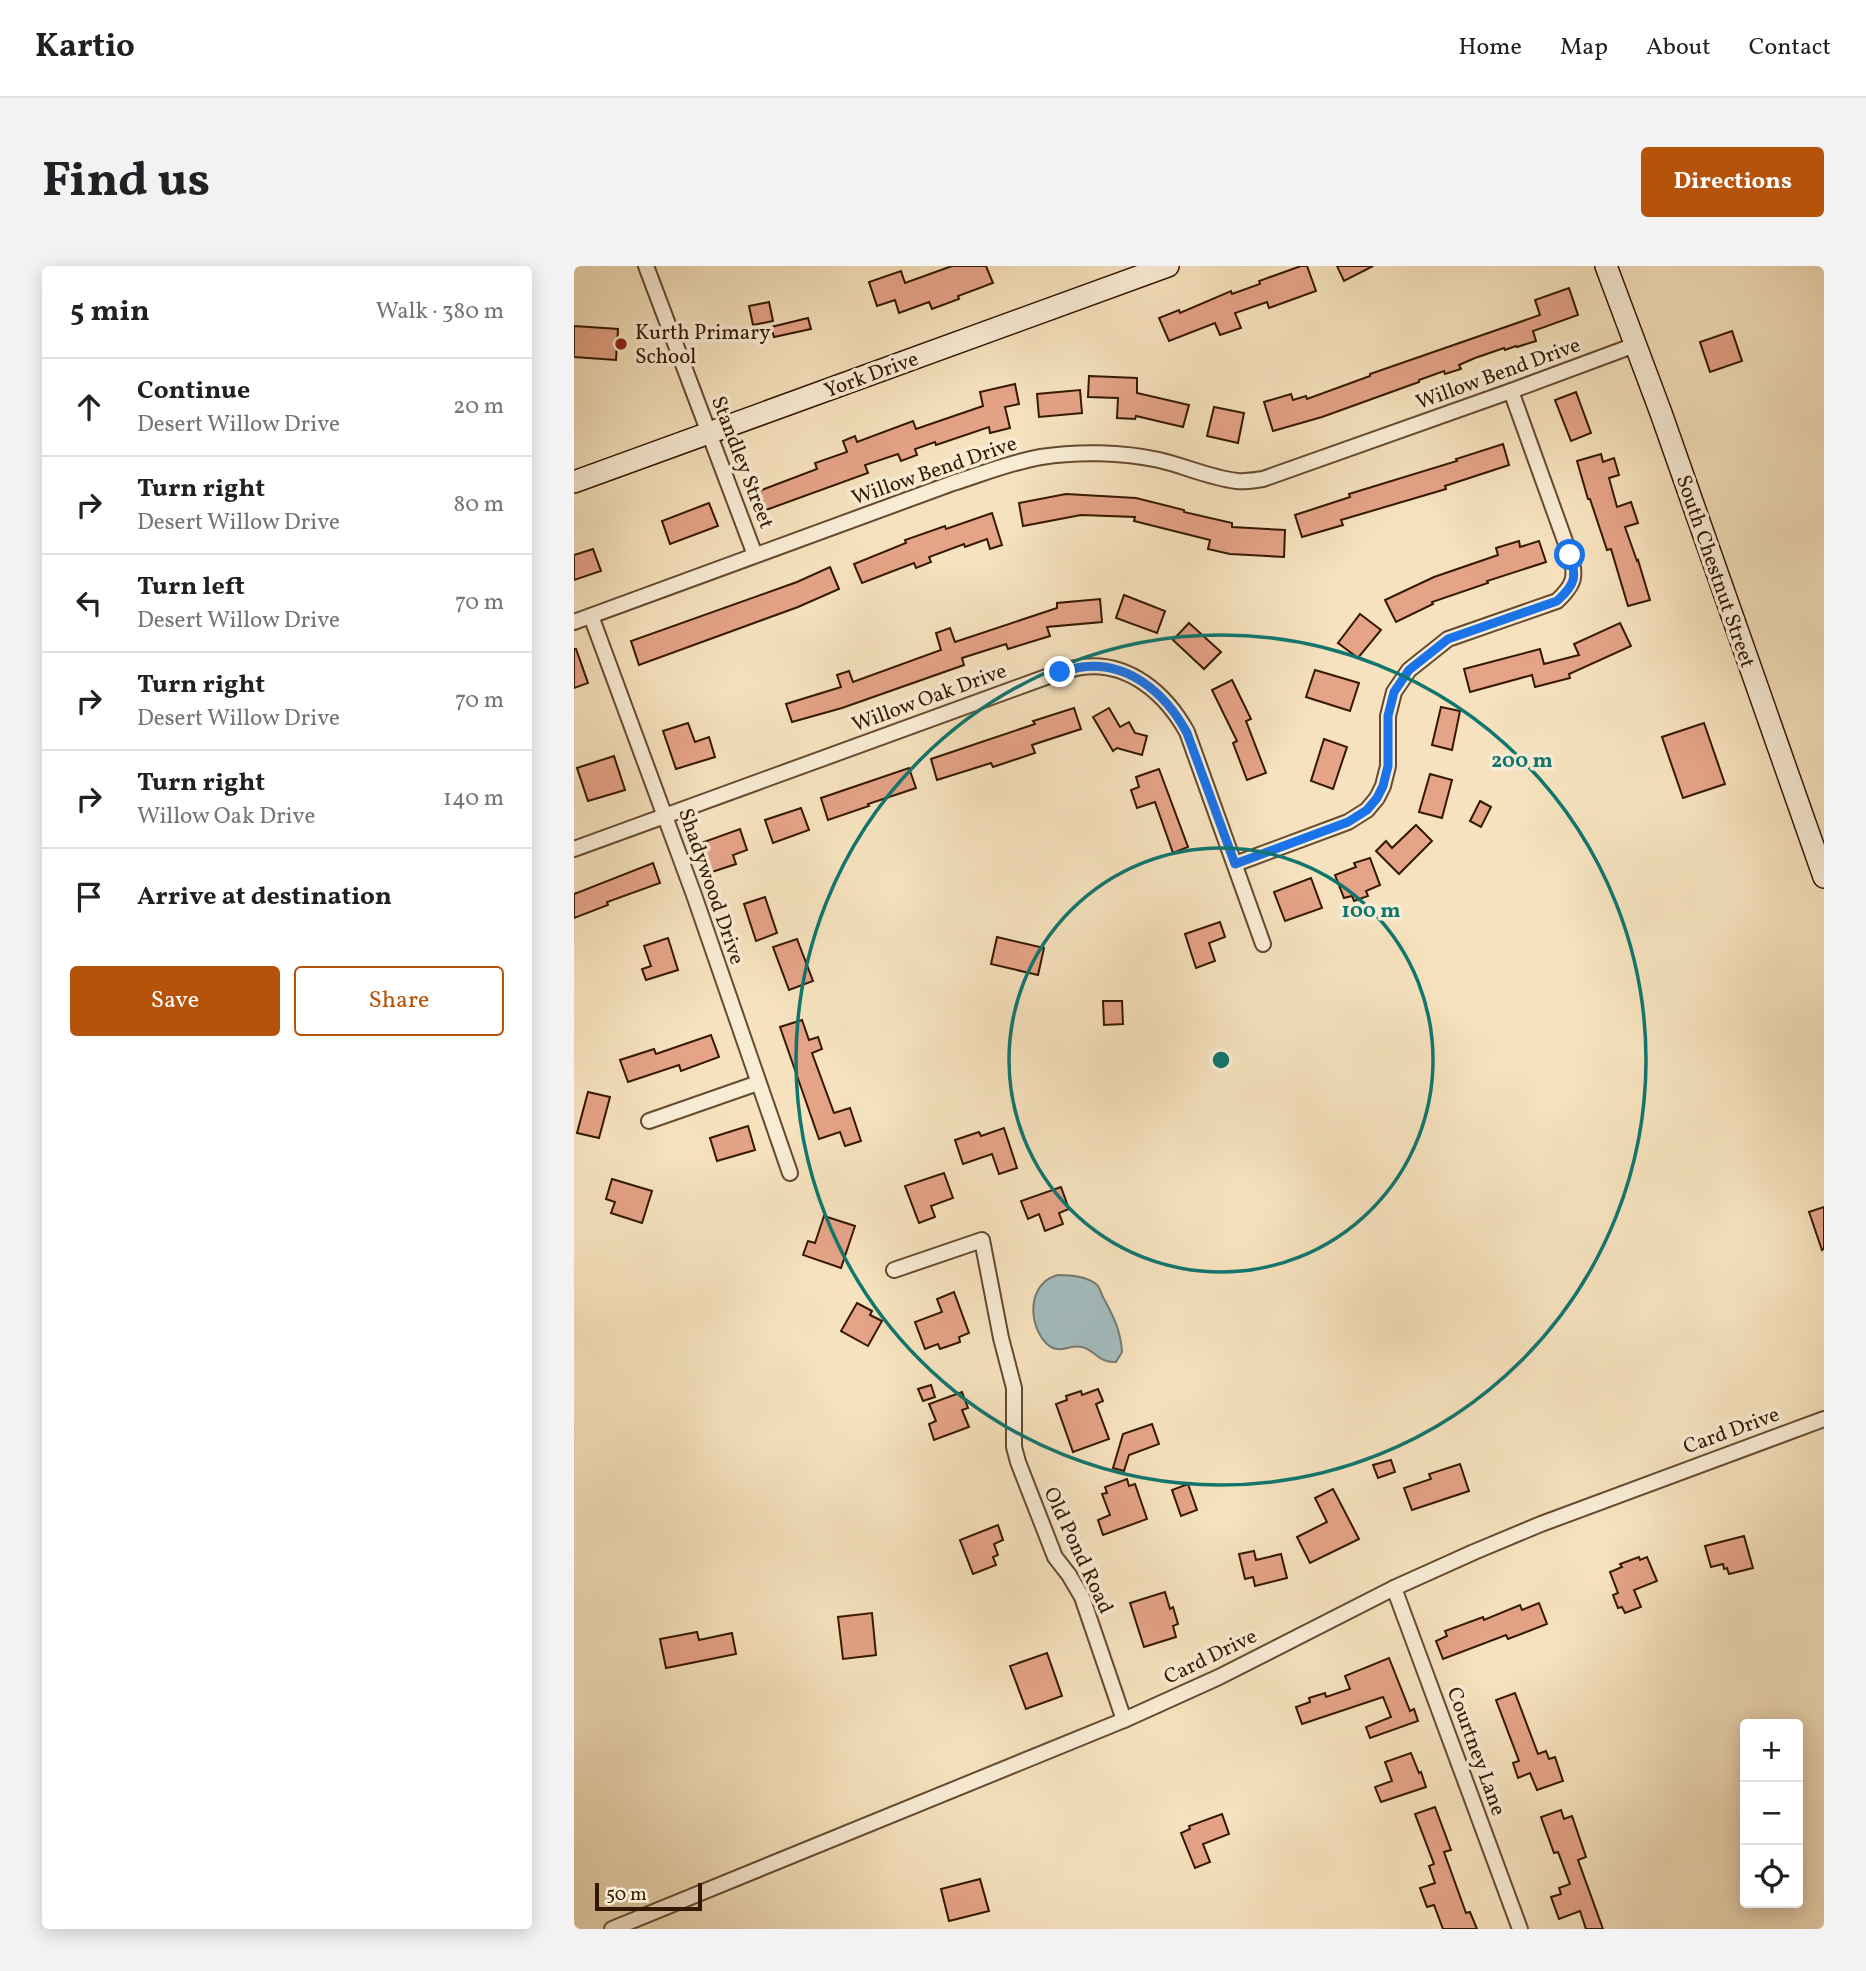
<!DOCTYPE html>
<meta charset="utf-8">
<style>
:root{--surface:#fff;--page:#f2f2f2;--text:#202124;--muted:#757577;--line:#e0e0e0;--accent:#b45309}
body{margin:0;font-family:Vollkorn,serif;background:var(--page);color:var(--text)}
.controls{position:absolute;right:21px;bottom:21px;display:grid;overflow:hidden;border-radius:7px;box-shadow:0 4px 18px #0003}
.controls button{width:63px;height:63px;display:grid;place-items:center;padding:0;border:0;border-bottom:2px solid var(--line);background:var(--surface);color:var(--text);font:35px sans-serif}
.scale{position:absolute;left:21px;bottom:18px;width:107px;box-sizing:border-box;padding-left:7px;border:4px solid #351800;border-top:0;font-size:19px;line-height:24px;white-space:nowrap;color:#351800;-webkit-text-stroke:5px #f9ecd5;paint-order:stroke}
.stop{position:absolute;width:21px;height:21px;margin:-16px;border:5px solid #1a73e8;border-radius:50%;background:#fff}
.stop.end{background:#1a73e8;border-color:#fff;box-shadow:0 2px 7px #0008}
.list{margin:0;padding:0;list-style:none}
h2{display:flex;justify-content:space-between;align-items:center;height:91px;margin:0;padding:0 28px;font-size:30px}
h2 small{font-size:23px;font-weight:400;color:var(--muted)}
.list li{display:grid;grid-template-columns:46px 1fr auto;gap:21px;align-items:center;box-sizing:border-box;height:98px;padding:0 28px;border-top:2px solid var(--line)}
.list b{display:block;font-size:26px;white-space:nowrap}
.list p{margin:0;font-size:23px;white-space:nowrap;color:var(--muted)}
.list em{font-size:23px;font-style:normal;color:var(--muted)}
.actions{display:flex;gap:14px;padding:21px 28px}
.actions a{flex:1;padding:16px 0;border:2px solid var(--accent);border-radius:7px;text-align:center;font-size:24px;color:var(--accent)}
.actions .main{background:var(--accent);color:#fff}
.icon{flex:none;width:38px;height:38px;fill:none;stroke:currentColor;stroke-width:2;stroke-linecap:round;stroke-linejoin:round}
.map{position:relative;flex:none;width:1250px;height:1663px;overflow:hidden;border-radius:7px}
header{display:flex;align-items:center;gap:42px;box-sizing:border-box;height:98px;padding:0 35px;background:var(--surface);border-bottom:2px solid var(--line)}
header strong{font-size:33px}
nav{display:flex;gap:38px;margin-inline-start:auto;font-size:24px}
.intro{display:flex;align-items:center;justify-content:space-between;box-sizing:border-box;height:168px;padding:0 42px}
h1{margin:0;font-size:49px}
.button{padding:18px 32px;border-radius:7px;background:var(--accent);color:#fff;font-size:24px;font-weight:700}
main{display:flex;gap:42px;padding:0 42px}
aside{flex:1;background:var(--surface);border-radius:7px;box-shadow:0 4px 18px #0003}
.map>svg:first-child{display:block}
.water{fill:#a2bbbd;stroke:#767a71;stroke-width:2}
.building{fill:#e5a387;stroke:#351800;stroke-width:2}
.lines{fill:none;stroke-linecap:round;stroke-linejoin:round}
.street-casing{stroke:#654a30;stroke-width:18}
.secondary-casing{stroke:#351800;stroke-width:24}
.street{stroke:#f9ecd5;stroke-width:14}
.secondary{stroke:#f9ecd5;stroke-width:21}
.route{stroke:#1a73e8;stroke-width:9}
.ring{fill:none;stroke:#0f766e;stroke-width:3.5}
.poi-dot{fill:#8f2418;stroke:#f9ecd5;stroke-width:2.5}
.labels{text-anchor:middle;stroke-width:7;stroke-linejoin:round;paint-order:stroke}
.poi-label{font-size:21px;fill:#351800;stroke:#f9ecd5;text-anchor:start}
.street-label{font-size:21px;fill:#351800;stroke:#f9ecd5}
.centre{fill:#0f766e;stroke:#f9ecd5;stroke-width:3.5}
.ring-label{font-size:21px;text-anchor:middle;font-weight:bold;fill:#0f766e;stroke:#f9ecd5;stroke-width:7;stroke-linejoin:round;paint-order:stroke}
</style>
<header>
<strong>Kartio</strong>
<nav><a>Home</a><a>Map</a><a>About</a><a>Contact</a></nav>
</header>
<div class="intro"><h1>Find us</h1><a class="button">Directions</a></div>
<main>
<aside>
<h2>5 min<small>Walk · 380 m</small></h2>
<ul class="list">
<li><svg class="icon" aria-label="ahead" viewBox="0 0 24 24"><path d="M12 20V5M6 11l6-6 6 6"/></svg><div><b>Continue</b><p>Desert Willow Drive</p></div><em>20 m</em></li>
<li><svg class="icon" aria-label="right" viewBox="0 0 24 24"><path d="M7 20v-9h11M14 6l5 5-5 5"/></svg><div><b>Turn right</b><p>Desert Willow Drive</p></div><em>80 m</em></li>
<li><svg class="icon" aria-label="left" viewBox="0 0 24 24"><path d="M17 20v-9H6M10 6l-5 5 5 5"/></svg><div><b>Turn left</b><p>Desert Willow Drive</p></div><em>70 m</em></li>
<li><svg class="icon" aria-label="right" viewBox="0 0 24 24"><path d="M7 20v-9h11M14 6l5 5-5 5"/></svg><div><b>Turn right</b><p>Desert Willow Drive</p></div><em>70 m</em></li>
<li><svg class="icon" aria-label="right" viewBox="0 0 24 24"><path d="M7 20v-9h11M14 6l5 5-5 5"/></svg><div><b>Turn right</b><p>Willow Oak Drive</p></div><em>140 m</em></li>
<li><svg class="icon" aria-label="arrive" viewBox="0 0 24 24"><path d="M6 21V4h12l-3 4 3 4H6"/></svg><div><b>Arrive at destination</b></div></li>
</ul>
<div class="actions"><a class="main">Save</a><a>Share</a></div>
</aside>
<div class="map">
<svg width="1250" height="1663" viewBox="0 0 1250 1663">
<rect width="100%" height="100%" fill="#f6e2be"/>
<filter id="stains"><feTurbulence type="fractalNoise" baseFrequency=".00286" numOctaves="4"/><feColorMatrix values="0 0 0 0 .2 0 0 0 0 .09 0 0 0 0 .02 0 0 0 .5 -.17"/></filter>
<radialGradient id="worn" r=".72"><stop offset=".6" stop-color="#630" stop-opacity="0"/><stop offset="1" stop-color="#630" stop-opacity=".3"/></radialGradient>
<!-- water -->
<path class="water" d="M484,1009C496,1009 512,1010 522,1018C527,1022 527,1029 530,1033C540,1051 547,1066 548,1086L542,1096C524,1097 521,1084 508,1081C494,1078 485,1090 472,1077C453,1057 454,1016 484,1009Z"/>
<!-- building -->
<g class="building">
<path d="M378,0H412L419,17L384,30L385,33L358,43L355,36L325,47L321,34L303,40L295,16L327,5L331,17Z"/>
<path d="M727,0H733L742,25L695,42L693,36L661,47L667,62L646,69L641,57L595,75L585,52L605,44L606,47L657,25L658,28L686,18L685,15Z"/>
<path d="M763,0H799L770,15Z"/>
<path d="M995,22L1004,49L959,65L962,75L943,81L942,80L931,84L930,82L901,92L885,99L887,103L871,108L870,105L845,114V116L748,151L699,165L690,136L717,128L719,134L732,130L733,133L796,110V108L966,49L961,34Z"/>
<path d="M195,36L199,55L179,59L175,40Z"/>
<path d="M234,52L237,63L200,71L197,61Z"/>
<path d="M0,60L44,63L42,94L0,91Z"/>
<path d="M1158,65L1168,95L1136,106L1126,76Z"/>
<path d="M515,110L563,112V127L615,139L609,161L562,150L561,153L543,152L544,132L514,131Z"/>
<path d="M441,118L445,138L431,141L436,162L416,167L415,161L362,179L361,176L341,183L343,189L327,195L324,188L291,199L294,207L192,244L185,225L243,203L241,197L273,186L269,175L281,170L283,176L339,155L342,163L409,140L406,126Z"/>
<path d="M506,124L508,147L465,151L463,128Z"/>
<path d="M1002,126L1017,167L997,175L981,134Z"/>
<path d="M640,141L670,147L664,177L633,170Z"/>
<path d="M929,178L935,199L871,220L872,223L767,254L769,259L728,271L721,249L776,231L775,228L883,195L882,193Z"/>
<path d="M1027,188L1029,196L1040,192L1045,209L1035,212L1043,241L1057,236L1064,257L1051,261L1063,295L1064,294L1076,334L1054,340L1037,283L1033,284L1016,233H1014L1003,195Z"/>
<path d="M492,228L562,232L610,244V246L658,257V261L711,264L710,291L656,288L634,283L636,274L560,255L561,251L507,249L449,260L445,237Z"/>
<path d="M135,237L144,260L96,278L88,255Z"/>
<path d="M418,247L428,279L416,283L413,273L391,281L390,278L355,291L357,296L342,302L340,297L288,317L280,298L332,277L331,274L371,260L372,263Z"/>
<path d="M945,275L946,281L965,275L972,296L913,315L914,317L858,336L859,338L822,356L811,334L860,311L924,289L922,282Z"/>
<path d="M19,283L27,305L0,314V289Z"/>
<path d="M256,301L265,323L224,341L65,399L57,375L223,316Z"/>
<path d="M550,329L591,345L583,367L542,352Z"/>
<path d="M526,333L528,356L473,361L476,370L434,383L432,378L388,392L390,399L268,442L218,456L212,438L267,421L263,409L275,405L279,416L367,384L362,367L376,362L381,376L483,342V337Z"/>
<path d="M786,348L807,364L784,392L764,377Z"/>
<path d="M615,357L647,386L630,403L599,374Z"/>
<path d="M1046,357L1057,380L995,408L996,412L961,421L958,409L896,426L890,403L966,383L970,398L1005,389L1000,378Z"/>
<path d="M0,383H2L14,417L0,422Z"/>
<path d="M741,404L785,417L776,445L732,431Z"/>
<path d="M658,414L677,453L672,455L692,507L673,514L659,477L663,475L638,424Z"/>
<path d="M867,441L886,445L878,484L858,479Z"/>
<path d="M500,442L507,463L458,479L461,487L419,501L417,497L363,514L357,493L461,458L459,455Z"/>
<path d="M535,442L546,461L555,456L561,467L573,470L568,489L543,482L539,485L519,451Z"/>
<path d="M114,457L121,476L135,471L141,491L102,503L89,465Z"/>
<path d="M1130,457L1151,518L1109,532L1088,471Z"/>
<path d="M750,473L773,481L759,523L737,515Z"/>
<path d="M40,490L51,524L14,535L3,502Z"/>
<path d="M335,502L342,522L294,538L295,540L254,554L247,532Z"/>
<path d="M585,503L614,581L599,587L581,536L563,542L557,524L565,521L562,511Z"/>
<path d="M856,508L878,514L868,552L845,546Z"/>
<path d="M906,535L917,541L907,561L896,555Z"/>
<path d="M227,542L235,564L199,577L191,554Z"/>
<path d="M842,559L858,575L825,608L802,585L812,575L818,582Z"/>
<path d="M166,563L173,584L159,589L162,598L138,606L127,577Z"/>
<path d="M796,592L806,619L792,625L794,630L780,635L778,630L770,632L761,609L782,601L780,597Z"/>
<path d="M79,597L86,617L33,636L34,639L0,652V628Z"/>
<path d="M737,612L748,642L711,655L700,626Z"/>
<path d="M191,631L203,667L182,675L170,638Z"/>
<path d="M646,656L651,671L635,677L641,695L622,702L611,668Z"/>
<path d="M423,671L470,682L464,709L417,698Z"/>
<path d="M94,672L104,704L72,714L68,703L77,700L70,680Z"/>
<path d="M223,673L239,715L215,724L199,681Z"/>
<path d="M529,735H548L549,758L530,759Z"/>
<path d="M228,754L235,774L244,771L248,783L238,787L260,847L276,842L287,875L271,880L266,866L245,873L206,761Z"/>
<path d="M137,769L145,791L107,805L105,799L54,816L46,794L80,783L82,788Z"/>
<path d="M14,826L36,831L25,872L3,867Z"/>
<path d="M174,860L181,884L143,895L136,872Z"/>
<path d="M430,862L443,902L425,908L418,888L389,898L381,874L405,866L407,870Z"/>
<path d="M370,907L379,932L357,940L361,951L345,957L331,920Z"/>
<path d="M38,913L78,925L68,957L37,947L41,936L32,933Z"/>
<path d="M487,921L495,943L485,947L489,958L471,965L465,948L454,953L447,935Z"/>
<path d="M1250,941V983L1248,984L1235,946Z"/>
<path d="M250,950L281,960L267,1002L229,989L234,975L241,977Z"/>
<path d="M380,1026L395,1067L385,1071L386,1076L366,1083L364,1078L351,1083L341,1056L368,1046L363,1033Z"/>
<path d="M283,1037L298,1045L296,1049L308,1055L294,1080L267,1065Z"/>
<path d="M357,1119L361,1131L349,1135L344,1123Z"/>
<path d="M524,1123L529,1135L522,1138L535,1173L499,1186L482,1138L493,1134L492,1130L507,1125L508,1129Z"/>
<path d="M388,1126L394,1142L388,1144L395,1161L360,1174L355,1158L362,1155L355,1138Z"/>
<path d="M578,1158L585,1178L555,1189L550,1205L539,1202L549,1168Z"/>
<path d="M817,1194L821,1206L804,1212L799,1199Z"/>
<path d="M886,1198L895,1225L838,1244L830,1222L857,1213L855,1208Z"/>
<path d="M553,1213L555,1220L561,1218L573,1253L529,1269L524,1254L536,1249L528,1228L533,1227L531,1221Z"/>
<path d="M614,1218L623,1244L607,1250L598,1224Z"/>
<path d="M759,1223L785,1273L736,1297L723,1271L753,1256L741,1232Z"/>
<path d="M424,1259L429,1274L420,1278L424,1289L419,1291L422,1299L399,1308L386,1274Z"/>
<path d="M1170,1270L1179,1302L1155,1308L1153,1302L1150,1303L1149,1298L1137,1301L1131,1280Z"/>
<path d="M680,1285L682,1294L707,1288L713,1312L681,1320L679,1311L671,1313L665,1288Z"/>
<path d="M1065,1291L1066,1294L1073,1291L1083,1315L1060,1324L1067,1341L1051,1347L1048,1341L1044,1342L1039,1329L1044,1327L1036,1306L1048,1301L1046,1298Z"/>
<path d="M591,1326L596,1343L599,1341L604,1358L599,1360L602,1371L570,1381L556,1337Z"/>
<path d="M965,1337L973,1358L934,1373L932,1369L869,1393L862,1375L873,1370L871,1365L909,1351L910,1354L946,1339L948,1344Z"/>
<path d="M298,1347L302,1389L269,1393L264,1351Z"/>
<path d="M123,1366L125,1374L158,1367L162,1388L92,1402L86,1373Z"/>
<path d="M473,1387L488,1430L452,1443L436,1400Z"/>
<path d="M815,1392L836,1445L840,1443L844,1455L796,1472L792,1461L817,1451L809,1431L728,1458L722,1441L736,1436L735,1432L751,1427L752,1431L776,1423L771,1410Z"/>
<path d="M941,1427L964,1488L972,1485L975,1493L981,1491L989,1515L963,1524L956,1507L944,1512L939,1497L945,1495L922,1434Z"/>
<path d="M837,1487L845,1507L847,1506L852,1521L807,1536L801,1521L818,1515L811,1496Z"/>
<path d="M861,1541L877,1584L870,1586L892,1647L896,1646L903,1663H869L860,1639L853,1641L846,1622L861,1617L855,1600L860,1598L841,1548Z"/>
<path d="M987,1544L990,1553L998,1550L1012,1591L1004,1594L1029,1663H1012L1006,1645L985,1653L977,1631L987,1628L985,1622L996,1618L984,1586L980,1587L967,1551Z"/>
<path d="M648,1548L655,1568L629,1578L636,1596L621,1602L607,1567L616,1563L615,1560Z"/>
<path d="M406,1613L415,1645L375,1655L367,1623Z"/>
</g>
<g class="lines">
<!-- street casing -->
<g class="street-casing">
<g id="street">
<path d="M72,0L181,289"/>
<path d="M17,350L120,629L216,907"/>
<path d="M0,356L379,217C408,208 437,196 467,191C504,185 548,186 585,194C611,200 636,212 663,215C671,216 681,214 689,213L937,125L1061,79"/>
<path d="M0,583L486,406C493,404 500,402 508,401C555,395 592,428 613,466L689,678"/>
<path d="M661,598L774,556L793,544L803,532L809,520L814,500V450L820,426L835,404L874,373L983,335C1000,319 1003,311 996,289L937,125"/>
<path d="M75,855L184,817"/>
<path d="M320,1004L408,974L427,1072L440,1122V1181L444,1196L481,1291L495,1309L508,1331L550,1454"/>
<path d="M820,1322L946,1663"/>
<path d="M38,1663L550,1454L645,1411L820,1322L900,1286L967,1258L1250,1153"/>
</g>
</g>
<!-- secondary casing -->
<g class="secondary-casing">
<g id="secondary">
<path d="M1032,0L1087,147L1250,611"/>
<path d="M0,216L594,0"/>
</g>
</g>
<!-- street -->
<use href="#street" class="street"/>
<!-- secondary -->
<use href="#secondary" class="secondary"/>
</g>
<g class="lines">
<!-- route -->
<path class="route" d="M486,406C493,404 500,402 508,401C555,395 592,428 613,467L661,598L774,556L793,544L803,532L809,520L814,500V450L820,426L835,404L874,373L983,335C1001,319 1003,311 996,289"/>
</g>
<!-- distance rings -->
<g class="ring">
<circle cx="647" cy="794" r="212"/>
<circle cx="647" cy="794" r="425"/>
</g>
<!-- markers -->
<circle class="poi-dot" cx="47" cy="78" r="7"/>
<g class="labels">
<!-- poi labels -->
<g class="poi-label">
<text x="61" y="73">Kurth Primary<tspan x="61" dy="24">School</tspan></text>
</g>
<!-- street labels -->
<g class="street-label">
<text transform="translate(924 107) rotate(-20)" y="7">Willow Bend Drive</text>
<text transform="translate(297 108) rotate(-20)" y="7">York Drive</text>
<text transform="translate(169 196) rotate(69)" y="7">Standley Street</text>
<text transform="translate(360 204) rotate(-19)" y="7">Willow Bend Drive</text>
<text transform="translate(1142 305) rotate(71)" y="7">South Chestnut Street</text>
<text transform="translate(355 431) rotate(-20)" y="7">Willow Oak Drive</text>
<text transform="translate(138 620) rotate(71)" y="7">Shadywood Drive</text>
<text transform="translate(1157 1164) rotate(-20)" y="7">Card Drive</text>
<text transform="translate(505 1284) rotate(65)" y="7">Old Pond Road</text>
<text transform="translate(636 1390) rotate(-26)" y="7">Card Drive</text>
<text transform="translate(903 1485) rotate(70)" y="7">Courtney Lane</text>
</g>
</g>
<circle cx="647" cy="794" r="10" class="centre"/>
<g class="ring-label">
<text x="948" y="501">200 m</text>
<text x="797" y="651">100 m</text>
</g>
<rect width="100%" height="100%" filter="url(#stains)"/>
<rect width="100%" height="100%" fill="url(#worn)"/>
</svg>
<div class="controls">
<button>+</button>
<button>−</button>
<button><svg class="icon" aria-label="locate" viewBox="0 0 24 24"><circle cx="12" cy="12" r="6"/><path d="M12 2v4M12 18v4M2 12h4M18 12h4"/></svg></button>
</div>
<div class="scale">50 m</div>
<div class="stop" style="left:996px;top:289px"></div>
<div class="stop end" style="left:486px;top:406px"></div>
</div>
</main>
